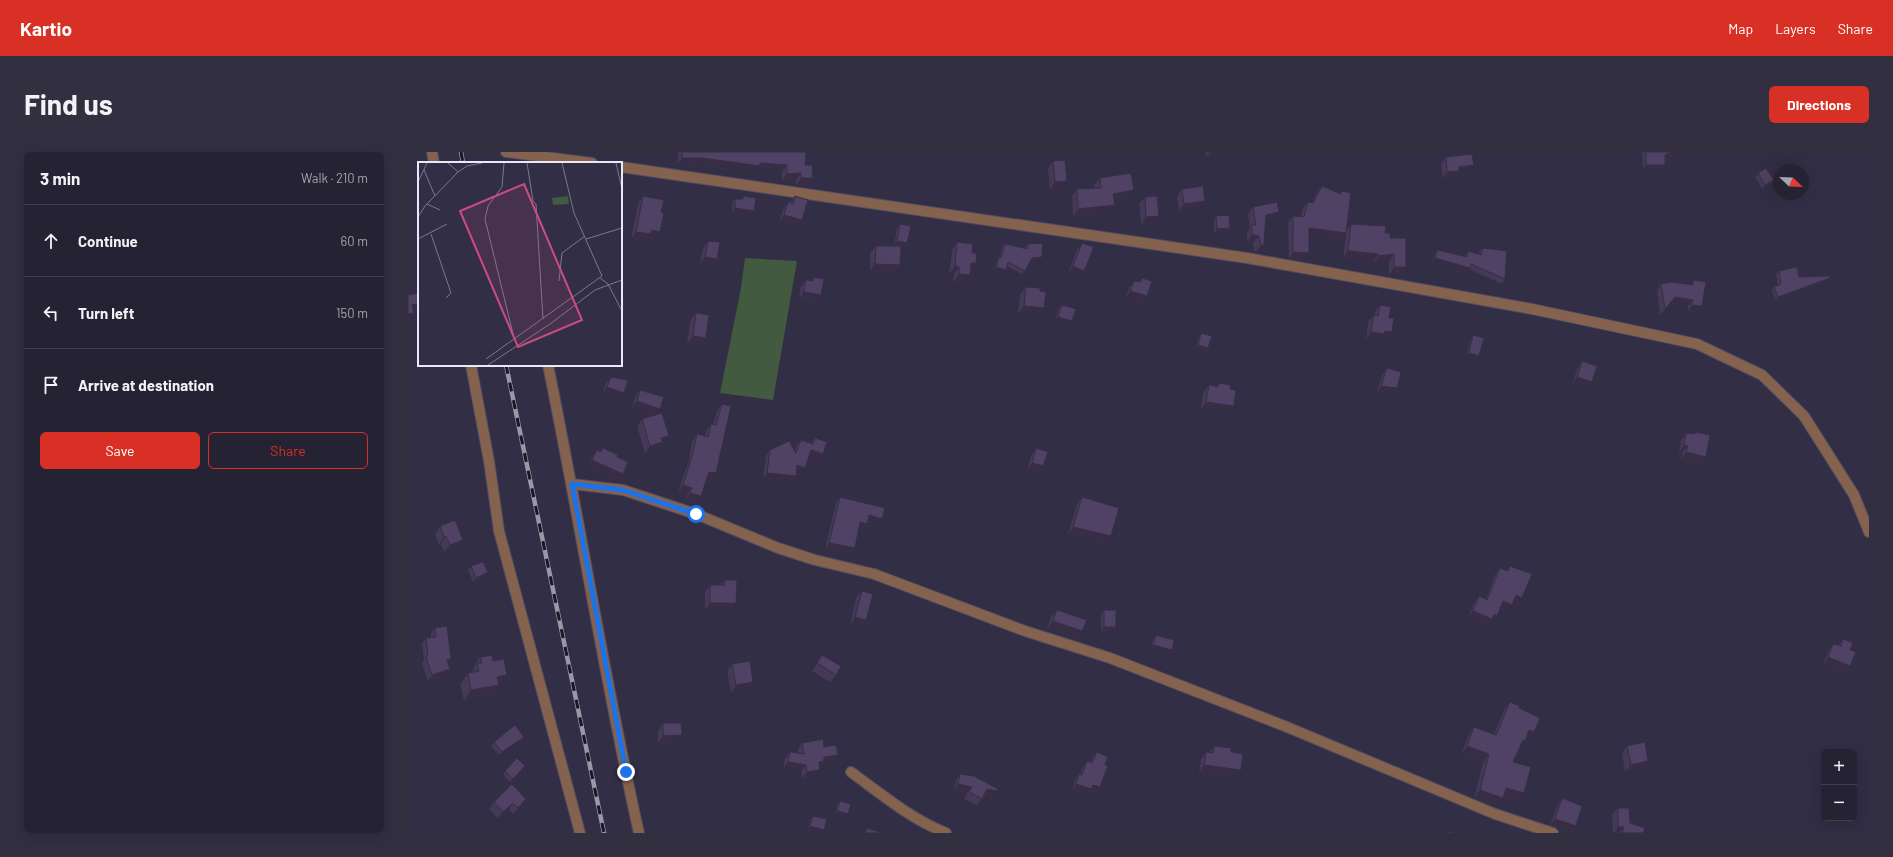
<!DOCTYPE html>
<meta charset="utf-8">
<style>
:root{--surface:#252234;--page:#312f40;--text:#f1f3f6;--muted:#a3a4ac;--line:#423f4f;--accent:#d93025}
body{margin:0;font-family:Barlow,sans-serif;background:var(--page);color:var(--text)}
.controls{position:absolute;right:12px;bottom:12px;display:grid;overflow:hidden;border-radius:6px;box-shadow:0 4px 16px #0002}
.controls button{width:36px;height:36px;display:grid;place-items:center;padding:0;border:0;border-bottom:1px solid var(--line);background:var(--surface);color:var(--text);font:20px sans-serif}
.compass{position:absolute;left:1365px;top:12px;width:36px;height:36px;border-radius:50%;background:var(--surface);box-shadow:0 4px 16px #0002;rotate:113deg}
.stop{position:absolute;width:12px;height:12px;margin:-9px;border:3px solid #1a73e8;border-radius:50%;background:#fff}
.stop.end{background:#1a73e8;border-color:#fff;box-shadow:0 1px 4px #0008}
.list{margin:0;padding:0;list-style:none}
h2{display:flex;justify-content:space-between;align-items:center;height:52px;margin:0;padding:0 16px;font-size:17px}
h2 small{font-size:13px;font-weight:400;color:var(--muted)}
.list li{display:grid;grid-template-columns:26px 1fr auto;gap:12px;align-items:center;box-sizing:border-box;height:72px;padding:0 16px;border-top:1px solid var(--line)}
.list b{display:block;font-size:15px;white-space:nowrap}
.list em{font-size:13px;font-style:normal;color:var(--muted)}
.actions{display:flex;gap:8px;padding:12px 16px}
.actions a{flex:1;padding:9px 0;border:1px solid var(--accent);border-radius:6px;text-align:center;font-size:14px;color:var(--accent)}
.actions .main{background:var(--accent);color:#fff}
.icon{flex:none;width:22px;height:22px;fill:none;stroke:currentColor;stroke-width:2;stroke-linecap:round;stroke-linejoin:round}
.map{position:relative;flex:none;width:1461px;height:681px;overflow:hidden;border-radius:6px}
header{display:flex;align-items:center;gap:24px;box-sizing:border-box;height:56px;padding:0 20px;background:var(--accent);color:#fff}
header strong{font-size:19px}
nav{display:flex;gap:22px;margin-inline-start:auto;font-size:14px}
.intro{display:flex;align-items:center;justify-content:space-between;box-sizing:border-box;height:96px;padding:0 24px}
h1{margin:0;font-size:28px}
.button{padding:10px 18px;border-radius:6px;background:var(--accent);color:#fff;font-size:14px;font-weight:700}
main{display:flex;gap:24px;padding:0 24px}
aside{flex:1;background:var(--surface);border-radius:6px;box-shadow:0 4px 16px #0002}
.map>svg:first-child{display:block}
.green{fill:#425a3f}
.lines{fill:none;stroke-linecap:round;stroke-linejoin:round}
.minor-casing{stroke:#4f4c62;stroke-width:12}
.minor{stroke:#84624e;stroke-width:10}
.rail-casing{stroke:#9997a9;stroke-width:4.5}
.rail{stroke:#191822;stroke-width:3;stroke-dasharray:9;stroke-linecap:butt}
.wall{fill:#443956}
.shaded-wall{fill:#372e46}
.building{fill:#4f4264;stroke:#372e46}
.route{stroke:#1a73e8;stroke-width:5}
.inset-road{fill:none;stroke:#7b798d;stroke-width:1}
.view{fill:#cc4c82;fill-opacity:0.15;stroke:#cc4c82;stroke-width:2}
.inset-edge{fill:none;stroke:#eae9f8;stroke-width:2}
</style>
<header>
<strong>Kartio</strong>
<nav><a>Map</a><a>Layers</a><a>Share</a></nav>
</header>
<div class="intro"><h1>Find us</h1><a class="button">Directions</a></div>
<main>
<aside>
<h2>3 min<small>Walk · 210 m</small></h2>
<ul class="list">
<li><svg class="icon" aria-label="ahead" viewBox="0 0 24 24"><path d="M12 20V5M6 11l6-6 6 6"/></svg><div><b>Continue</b></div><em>60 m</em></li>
<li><svg class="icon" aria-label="left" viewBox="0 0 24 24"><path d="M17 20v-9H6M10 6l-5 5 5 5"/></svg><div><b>Turn left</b></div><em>150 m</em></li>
<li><svg class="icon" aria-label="arrive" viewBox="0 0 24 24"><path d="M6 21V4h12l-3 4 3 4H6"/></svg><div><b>Arrive at destination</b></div></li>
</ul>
<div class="actions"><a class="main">Save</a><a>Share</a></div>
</aside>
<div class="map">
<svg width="1461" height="681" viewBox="0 0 1461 681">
<rect width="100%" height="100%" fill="#312e45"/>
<!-- green -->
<path class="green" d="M337,106L389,109L365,248L312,241L333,136Z"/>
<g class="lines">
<!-- minor casing -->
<g class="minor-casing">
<g id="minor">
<path d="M24,0L26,11"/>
<path d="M98,0L184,11"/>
<path d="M213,15L839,106L1124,157L1289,192L1354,223L1396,264L1446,343L1461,380"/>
<path d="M63,213L81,309L91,379L172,681"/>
<path d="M140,213C172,369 196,526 231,681"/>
<path d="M164,332L215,338L288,362L370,396L407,408L466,422L617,479L702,506L879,575L1087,662L1145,681"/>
<path d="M443,620C473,642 503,667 538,681"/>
</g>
</g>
<!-- minor -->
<use href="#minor" class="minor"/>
<!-- rail casing -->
<g class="rail-casing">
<g id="rail">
<path d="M53,0L55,11"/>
<path d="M98,213L196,681"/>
</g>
</g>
<!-- rail -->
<use href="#rail" class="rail"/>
</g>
<!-- wall -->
<g class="wall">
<path d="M270,0H398L397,13L405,26L400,33H388V28L374,29V20L349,18L347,21L289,13L269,12L270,1Z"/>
<path d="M798,0H826L798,5Z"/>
<path d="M1234,0H1277L1276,1L1257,7V13L1253,18H1235Z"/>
<path d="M1038,5L1061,19L1050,21L1047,25L1035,26L1033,12Z"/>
<path d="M645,9L654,36L642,37L640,17Z"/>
<path d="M1350,21L1363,31L1354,37L1347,25Z"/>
<path d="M692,26L720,45L706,48L702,60L665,64L664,44L669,37L687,36L686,33Z"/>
<path d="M914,34L932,42L934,39L938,79L943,72L977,81L982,86L998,115L993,123H981V109L965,111V109L935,107L938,81L933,88L901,83L897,108L881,107L880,71L885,64L893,65L895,56L900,50L904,51L909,40Z"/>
<path d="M774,37L792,57L771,60L769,45Z"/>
<path d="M235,44L247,87L241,86L238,89L223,87L230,51Z"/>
<path d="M335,44L343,63L324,60V50L327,47H333Z"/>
<path d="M387,44L388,76L371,70L375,58L380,50L382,51Z"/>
<path d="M737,45L751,64L746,71L733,72L731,52Z"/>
<path d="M845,55L871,60L866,67L858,69L851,101H847L845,91L839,90V80L842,76L840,62Z"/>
<path d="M808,64L820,80L806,81V68Z"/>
<path d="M492,72L499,91L497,95L493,94L492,113L487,120L462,119V101L468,94H489L486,93L489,76Z"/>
<path d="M300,89L309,107L304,114L292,112L295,96Z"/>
<path d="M549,90L564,101L568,111L563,119H562L556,131L545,130L546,122H541L544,98Z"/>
<path d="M674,91L671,127L660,122L669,98Z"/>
<path d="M597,92L617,96L619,92L632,109L622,110L614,122L599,114L598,118L595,122L585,119L589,109L592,106L594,95Z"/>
<path d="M1075,96L1097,127L1094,132L1061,117L1058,121L1024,111L1026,103L1029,98L1057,104L1060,99L1071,102V100Z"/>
<path d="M1371,119L1391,125L1420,130L1367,148L1364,138L1366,135L1370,133L1368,122Z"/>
<path d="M405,125L413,143L408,150L391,147L392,136L398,128L403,129Z"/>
<path d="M734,126V152L717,147L721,136L726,129L731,130Z"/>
<path d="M1286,128L1290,160L1280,159V154L1263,151L1252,163L1249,138L1253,132L1283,133Z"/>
<path d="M618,135L632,139L636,156L631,164L610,162L612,142Z"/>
<path d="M654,153L661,173L647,168L651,156Z"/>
<path d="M972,153L981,166L984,180L978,187L973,186L971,189L958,187L960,170L966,163L967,160Z"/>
<path d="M288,161L298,186L292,193L279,192L282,169Z"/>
<path d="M793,181L800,196L798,200L787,197L791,185Z"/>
<path d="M1065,183L1068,208L1058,205L1063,187Z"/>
<path d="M1174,209L1184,230L1178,238L1164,233L1169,217Z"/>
<path d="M979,216L989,236L983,244L968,241L974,224Z"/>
<path d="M203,225L212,247L194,241L198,231Z"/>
<path d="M811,231L822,237L826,254L820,262L793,257L795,241L801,233L809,235Z"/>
<path d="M232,238L248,263L261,284L255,291L253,292L249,298L237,301L229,274L234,267L245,263L224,256L227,245Z"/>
<path d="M314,252L303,329L299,328L288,352L277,348L279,343L270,340L281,308L284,289L289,282L297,284L298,279L303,272L305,273L309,259Z"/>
<path d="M1287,280L1298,305L1293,312L1273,308L1274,301H1271L1273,288L1278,281L1286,282Z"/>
<path d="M407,286L411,308L401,304L397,316L393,322L389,320L388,324L384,329L355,326L358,304L362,298L387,299L389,293L393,288L403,292Z"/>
<path d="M195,296L209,305L215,322L210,329L179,316L184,305L189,298L192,300Z"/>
<path d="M628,296L629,322L619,319L623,304Z"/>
<path d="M432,345L470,372L459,370V372L455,378L450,377L443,402L417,397L428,351Z"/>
<path d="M674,345L703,384L698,391L660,383L669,352Z"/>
<path d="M32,374L50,395L36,400L33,392L31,393L27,382Z"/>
<path d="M63,414L77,424L65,430L60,418Z"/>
<path d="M1102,414L1109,453L1105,451L1099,460L1092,457L1084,471L1082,470L1079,474L1060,466L1066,451L1071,444L1078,447L1087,423L1092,416L1099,419Z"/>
<path d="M317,428L328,451L323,458H297V440L302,433H313Z"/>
<path d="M454,439L458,468L453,476L442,473L448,446Z"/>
<path d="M649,458L669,487L639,477L643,465Z"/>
<path d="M696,458L708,475L705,478L693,479V462Z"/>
<path d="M27,476L42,517L38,523L20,529L14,511L16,508L14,491L18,486L23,485V481Z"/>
<path d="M748,483L764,498L762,502L743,497L745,487Z"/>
<path d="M1435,487L1442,498V514L1437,521L1415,513L1420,499L1425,492L1431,493Z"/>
<path d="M414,503L428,523L422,530L404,519Z"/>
<path d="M72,505L85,509L91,534H90L83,544L56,549L52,532L60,521L64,520L65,518V516Z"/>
<path d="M324,512L340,538L323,541L319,519Z"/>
<path d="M1102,550L1111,556L1126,580L1120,589L1117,588L1111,598L1105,610L1116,641L1110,650L1095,646L1089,655L1066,646L1075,611L1053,603L1060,584L1066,575L1086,582L1096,558Z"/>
<path d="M255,571L274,583L269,590L250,591V579Z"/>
<path d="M116,585L113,588L91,603L83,594L86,590Z"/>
<path d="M394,591L416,595L430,603L425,610L414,612L412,615L407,625L394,627L393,620L375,617L377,607L382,600L390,601V597Z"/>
<path d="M806,594L823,600L828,624L791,620L793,607L798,600L801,601Z"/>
<path d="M1219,594L1235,617L1217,620L1214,601Z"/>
<path d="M689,600L697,613L692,635L688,641L682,639L679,643L664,638L667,628L671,622L672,623L675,615L679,609L683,610L684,606Z"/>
<path d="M114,617L102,630L95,623L97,619Z"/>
<path d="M552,622L585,646L575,644L569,653L556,647L559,641L546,639L548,628Z"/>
<path d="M1154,646L1168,674L1163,680L1142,673L1150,652Z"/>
<path d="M118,647L114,653L105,662L101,657L90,666L81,657L86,650Z"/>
<path d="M432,649L438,666L427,663L429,653Z"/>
<path d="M1210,656L1222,671L1235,681H1205L1204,663Z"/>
<path d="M405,664L416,678L414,681L400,678L402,668Z"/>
</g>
<!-- shaded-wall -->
<g class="shaded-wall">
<path d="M802,0H826L798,5Z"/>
<path d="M1265,0H1277L1276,1L1253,8L1257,3Z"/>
<path d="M274,6H294L379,13L374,20L349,18L347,21L289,13L269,12Z"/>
<path d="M1066,13L1061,19L1050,21L1047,25L1035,26L1039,20L1051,15Z"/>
<path d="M1238,13H1257L1253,18H1235Z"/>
<path d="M393,21L388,28L374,29L379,22Z"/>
<path d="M393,26H405L400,33H388Z"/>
<path d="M1366,28L1363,31L1354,37L1357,33Z"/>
<path d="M659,29L654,36L642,37L647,30Z"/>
<path d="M726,38L720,45L700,49L705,42Z"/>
<path d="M797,49L792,57L771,60L776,52Z"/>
<path d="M707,53L702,60L665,64L670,57Z"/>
<path d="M327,56L346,59L343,63L324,60Z"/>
<path d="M871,60L866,67L853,70L858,63Z"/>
<path d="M376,63L394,68L388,76L371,70Z"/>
<path d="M751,64L746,71L733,72L738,65Z"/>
<path d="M822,76L820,80L806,81L809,77Z"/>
<path d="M901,76L938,81L933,88L897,83Z"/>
<path d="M244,78L252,80L247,87L241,86L238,89L223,87L228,80Z"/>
<path d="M844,83L851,84L845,91L839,90Z"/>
<path d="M489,89L499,91L497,95L486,93Z"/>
<path d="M853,93H856L851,101H847Z"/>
<path d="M940,99L970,102L965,109L935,107Z"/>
<path d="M885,100L901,101L897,108L881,107Z"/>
<path d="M986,102L981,109L965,111L970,104Z"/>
<path d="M297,105L309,107L304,114L292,112Z"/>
<path d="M634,105L632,109L621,110L624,106Z"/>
<path d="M1027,106L1062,116L1058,121L1024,111Z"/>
<path d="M563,111H568L563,119L558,118Z"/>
<path d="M467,112L492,113L487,120L462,119Z"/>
<path d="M547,114L551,115L546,122H541Z"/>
<path d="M665,114L676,119L671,127L660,122Z"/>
<path d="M588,115L598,118L595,122L585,119Z"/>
<path d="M986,115H998L993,123H981Z"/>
<path d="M551,122L562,123L556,131L545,130Z"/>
<path d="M1422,126L1420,130L1367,148L1370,145Z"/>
<path d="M722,139L739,144L734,152L717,147Z"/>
<path d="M396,140L413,143L408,150L391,147Z"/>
<path d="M1267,145L1285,148L1280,154L1263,151L1252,163Z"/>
<path d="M11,152V157L0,160L4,153Z"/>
<path d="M1284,153L1294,154L1290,160L1280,159Z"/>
<path d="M616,154L636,156L631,164L610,162Z"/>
<path d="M6,161L2,167H0V162Z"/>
<path d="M650,165L664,169L661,173L647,168Z"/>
<path d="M977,179L984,180L978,187L973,186L971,189L958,187L963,180Z"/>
<path d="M285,184L298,186L292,193L279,192Z"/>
<path d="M790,193L800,196L798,200L787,197Z"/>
<path d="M1061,201L1071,204L1068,208L1058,205Z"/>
<path d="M1169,225L1184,230L1178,238L1164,233Z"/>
<path d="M973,234L989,236L983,244L968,241Z"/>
<path d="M199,235L216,241L212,247L194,241Z"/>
<path d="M229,249L252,257L247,264L224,256Z"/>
<path d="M798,250L826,254L820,262L793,257Z"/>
<path d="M261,284L255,291L253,292L249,298L237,301L242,294L253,286Z"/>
<path d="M1276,293L1280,294L1274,301H1271Z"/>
<path d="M403,298L415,302L411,308L399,304Z"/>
<path d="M1278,300L1298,305L1293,312L1273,308Z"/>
<path d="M184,308L215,322L210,329L179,316Z"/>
<path d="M624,311L635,314L629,322L619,319Z"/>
<path d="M389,313L397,316L393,322L385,319Z"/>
<path d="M301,320L308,321L303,329L296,327Z"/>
<path d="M359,321L388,324L384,329L355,326Z"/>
<path d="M275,333L284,336L279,343L270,340Z"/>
<path d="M282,341L293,344L288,352L277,348Z"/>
<path d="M461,363L474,367L470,372L457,369Z"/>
<path d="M452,370L459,372L455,378L447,376Z"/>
<path d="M665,375L703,384L698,391L660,383Z"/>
<path d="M38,384L33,392L31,393L36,385Z"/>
<path d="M55,388L50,395L36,400L42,393Z"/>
<path d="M421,391L447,396L443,402L417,397Z"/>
<path d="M80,420L77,424L65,430L68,426Z"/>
<path d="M1108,443L1114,446L1109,453L1103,450Z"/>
<path d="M1095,449L1104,453L1099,460L1090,456Z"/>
<path d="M302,451H328L323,458H297Z"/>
<path d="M1065,459L1086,462L1089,464L1084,471L1082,470L1079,474L1060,466Z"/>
<path d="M447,465L458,468L453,476L442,473Z"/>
<path d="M645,469L674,479L669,487L639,477Z"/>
<path d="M696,475H708L705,478L693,479Z"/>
<path d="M745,493L764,498L762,502L743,497Z"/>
<path d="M1420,505L1442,514L1437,521L1415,513Z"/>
<path d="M42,517L38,523L20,529L24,523Z"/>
<path d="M99,523L91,534H90L83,544L56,549L63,538L89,525Z"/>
<path d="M345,530L340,538L323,541L328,533Z"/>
<path d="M1121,578L1126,580L1120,589L1116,587Z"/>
<path d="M274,583L269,590L250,591L255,584Z"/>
<path d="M116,585L113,588L91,603L94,600Z"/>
<path d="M1115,588L1117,589L1111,598Z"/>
<path d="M1059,594L1081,602L1075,611L1053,603Z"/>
<path d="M430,603L425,610L414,612L411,616V610L416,605Z"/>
<path d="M1240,609L1235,617L1217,620L1223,613Z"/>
<path d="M380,610L398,613L393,620L375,617Z"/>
<path d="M796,613L833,618L828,624L791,620Z"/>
<path d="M412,618L407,625L394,627L399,620Z"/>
<path d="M550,632L564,635L559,641L546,639Z"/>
<path d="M668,632L685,633L692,635L688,641L682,639L679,643L664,638Z"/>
<path d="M1098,636L1116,641L1110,650L1092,645Z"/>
<path d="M579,637L589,639L585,646L574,644Z"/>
<path d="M1072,638L1095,646L1089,655L1066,646Z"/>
<path d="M118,647L114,653L105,662L110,656Z"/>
<path d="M105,651L101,657L90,666L95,660Z"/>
<path d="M429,659L440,662L438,666L427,663Z"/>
<path d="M1147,667L1168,674L1163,680L1142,673Z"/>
<path d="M402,674L416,678L414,681L400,678Z"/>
<path d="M1210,675H1216L1211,681H1206Z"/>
</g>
<!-- building -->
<g class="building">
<path d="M274,0H398L397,13H404L405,26H393V21L379,22V13L352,11V14L294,6H274Z"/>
<path d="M1238,0H1265L1257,3V13H1238Z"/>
<path d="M1064,2L1066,13L1051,15V19L1039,20L1038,5Z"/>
<path d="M657,8L659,29L647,30L645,9Z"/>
<path d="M1358,16L1366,28L1357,33L1350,21Z"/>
<path d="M723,21L726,38L705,42L707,53L670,57L669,37L693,36L692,26Z"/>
<path d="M795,34L797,49L776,52L774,37Z"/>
<path d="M914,34L933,42L934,39L943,41L938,81L901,76V101L885,100V64L896,65L900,50L905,51Z"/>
<path d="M235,44L256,48L253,60L256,61L252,80L244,78L243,82L228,80Z"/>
<path d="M335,44L348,46L346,59L327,56V47H335Z"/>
<path d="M387,44L400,48L394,68L376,63L380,50L385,52Z"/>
<path d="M749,44L751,64L738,65L737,45Z"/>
<path d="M869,50L871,60L858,63L856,93H853L851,84L844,83V73H848L845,55Z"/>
<path d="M821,63L822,76L809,77L808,64Z"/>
<path d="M492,72L503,74L499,91L489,89Z"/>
<path d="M943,72L978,74L977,81H982V86H998V115H986V102L970,104V102L940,99Z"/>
<path d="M300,89L312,90L309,107L297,105Z"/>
<path d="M549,90L565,92L564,101H569L568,111H563L562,123L551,122V115L547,114Z"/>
<path d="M635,91L634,105L624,106L617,119L600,110L598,118L588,115L591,105L593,106L597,92L620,97L619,92Z"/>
<path d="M674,91L686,95L676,119L665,114Z"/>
<path d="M468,94H493L492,113L467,112Z"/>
<path d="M1075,96L1099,99L1097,127L1063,112L1062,116L1027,106L1029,98L1059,105L1060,99L1073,103Z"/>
<path d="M1389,115L1391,125L1422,124V126L1370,145L1366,135L1373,132L1371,119Z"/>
<path d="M405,125L416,127L413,143L396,140L398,128L405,129Z"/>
<path d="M734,126L744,129L739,144L722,139L726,129L733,130Z"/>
<path d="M1286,128L1298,130L1294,154L1284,153L1285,148L1267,145L1257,157L1253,132L1263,130L1285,133Z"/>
<path d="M618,135L632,136V139L638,140L636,156L616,154Z"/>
<path d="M0,140L1,143L11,141V152L4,153L6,161L0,162Z"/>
<path d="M654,153L668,157L664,169L650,165Z"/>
<path d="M972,153L983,155L981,166H986L984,180L977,179L976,182L963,180L966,163L970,164Z"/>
<path d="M288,161L301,163L298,186L285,184Z"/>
<path d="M793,181L804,184L800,196L790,193Z"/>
<path d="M1065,183L1076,186L1071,204L1061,201Z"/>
<path d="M1174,209L1189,214L1184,230L1169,225Z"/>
<path d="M979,216L993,220L989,236L973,234Z"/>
<path d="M203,225L220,228L216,241L199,235Z"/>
<path d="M811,231L823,233L822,237L828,238L826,254L798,250L801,233L810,235Z"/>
<path d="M232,238L256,245L252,257L229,249Z"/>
<path d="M314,252L323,254L308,321L301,320L293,344L282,341L284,336L275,333L285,301L289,282L300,285L303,272L308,273Z"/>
<path d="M254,261L261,284L253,286L254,290L242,294L234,267Z"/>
<path d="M1287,280L1302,283L1298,305L1278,300L1280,294L1276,293L1278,281L1287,282Z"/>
<path d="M407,286L419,290L415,302L403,298L397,316L389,313L388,324L359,321L362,298L381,289L388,301L393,288L405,292Z"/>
<path d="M195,296L210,303L209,305L220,310L215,322L184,308L189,298L193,300Z"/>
<path d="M628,296L640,300L635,314L624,311Z"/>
<path d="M432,345L477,356L474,367L461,363L459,372L452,370L447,396L421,391Z"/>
<path d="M674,345L711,356L703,384L665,375Z"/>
<path d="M47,368L55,388L42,393L38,384L36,385L32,374Z"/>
<path d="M75,410L80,420L68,426L63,414Z"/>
<path d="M1102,414L1124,422L1114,446L1108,443L1104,453L1095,449L1089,464L1086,462L1084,467L1065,459L1071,444L1079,448L1092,416L1100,419Z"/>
<path d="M317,428H329L328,451H302V433H317Z"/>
<path d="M454,439L465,442L458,468L447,465Z"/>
<path d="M649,458L679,468L674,479L645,469Z"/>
<rect x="696" y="458" width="12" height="17"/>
<path d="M39,474L43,507L39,508L42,517L24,523L18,505L20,504L18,486L28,485L27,476Z"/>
<path d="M748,483L766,488L764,498L745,493Z"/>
<path d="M1435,487L1445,491L1442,498L1448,500L1442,514L1420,505L1425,492L1433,494Z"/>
<path d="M84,503L85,509L96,507L99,523L89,525L91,533L63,538L60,521L71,519L69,512L74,511L72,505Z"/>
<path d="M414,503L433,514L428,523L409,511Z"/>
<path d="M342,509L345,530L328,533L324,512Z"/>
<path d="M1102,550L1112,554L1111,556L1132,566L1126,580L1121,578L1117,589L1115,588L1105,610L1123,615L1116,641L1098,636L1095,646L1072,638L1081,602L1059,594L1066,575L1088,583Z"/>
<path d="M255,571H273L274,583L255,584Z"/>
<path d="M107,573L116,585L94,600L86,590Z"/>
<path d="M415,587L416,595L428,593L430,603L416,605V609L411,610L412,618L399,620L398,613L380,610L382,600L396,602L394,591Z"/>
<path d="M1237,590L1240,609L1223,613L1219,594Z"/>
<path d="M806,594L823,596V600L835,602L833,618L796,613L798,600L805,601Z"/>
<path d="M689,600L700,605L697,613L700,614L692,635L685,633L683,637L668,632L671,622L674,623L679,609L684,611Z"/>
<path d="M109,606L117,614L105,627L97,619Z"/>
<path d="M552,622L566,624L590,637L589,639L579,637L574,647L561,640L564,635L550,632Z"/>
<path d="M104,632L118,647L110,656L105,651L95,660L86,650Z"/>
<path d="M1154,646L1174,654L1168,674L1147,667Z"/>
<path d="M432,649L443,652L440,662L429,659Z"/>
<path d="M1210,656H1221L1222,671L1237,676L1235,681H1214L1216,675H1210Z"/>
<path d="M405,664L419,667L416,678L402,674Z"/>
<path d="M459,676L474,681H457Z"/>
<path d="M1040,679L1048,681H1040Z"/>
</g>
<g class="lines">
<!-- route -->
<path class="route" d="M218,620L164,332L215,338L288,362"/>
</g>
<!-- overview -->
<g transform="translate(10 10)">
<rect width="204" height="204" fill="#312e45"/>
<path d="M150,34L151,42L135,43L134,36Z" fill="#425a3f"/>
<path class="inset-road" d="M30,1L40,10M86,1L84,25L70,44L67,57L96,176M109,1L115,39L118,42L125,157M198,1L204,27M6,8L17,34M0,20L9,1M9,42L22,48M0,55L7,44L40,10L49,4L64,1M13,72L33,131L28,136M0,77L29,62M168,77L204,66M182,116L190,122L204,149M141,119L144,91L167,74M68,197L184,114L156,51L144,1M70,203L132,162L177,128L204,118"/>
<path class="view" d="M106,22L164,158L100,185L42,49Z"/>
<rect width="204" height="204" class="inset-edge"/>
</g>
</svg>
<div class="controls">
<button>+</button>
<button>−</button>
</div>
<svg class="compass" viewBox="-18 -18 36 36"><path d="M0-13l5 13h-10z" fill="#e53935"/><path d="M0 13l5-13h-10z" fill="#a3a4ac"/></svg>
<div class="stop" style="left:288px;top:362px"></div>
<div class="stop end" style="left:218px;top:620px"></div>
</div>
</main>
